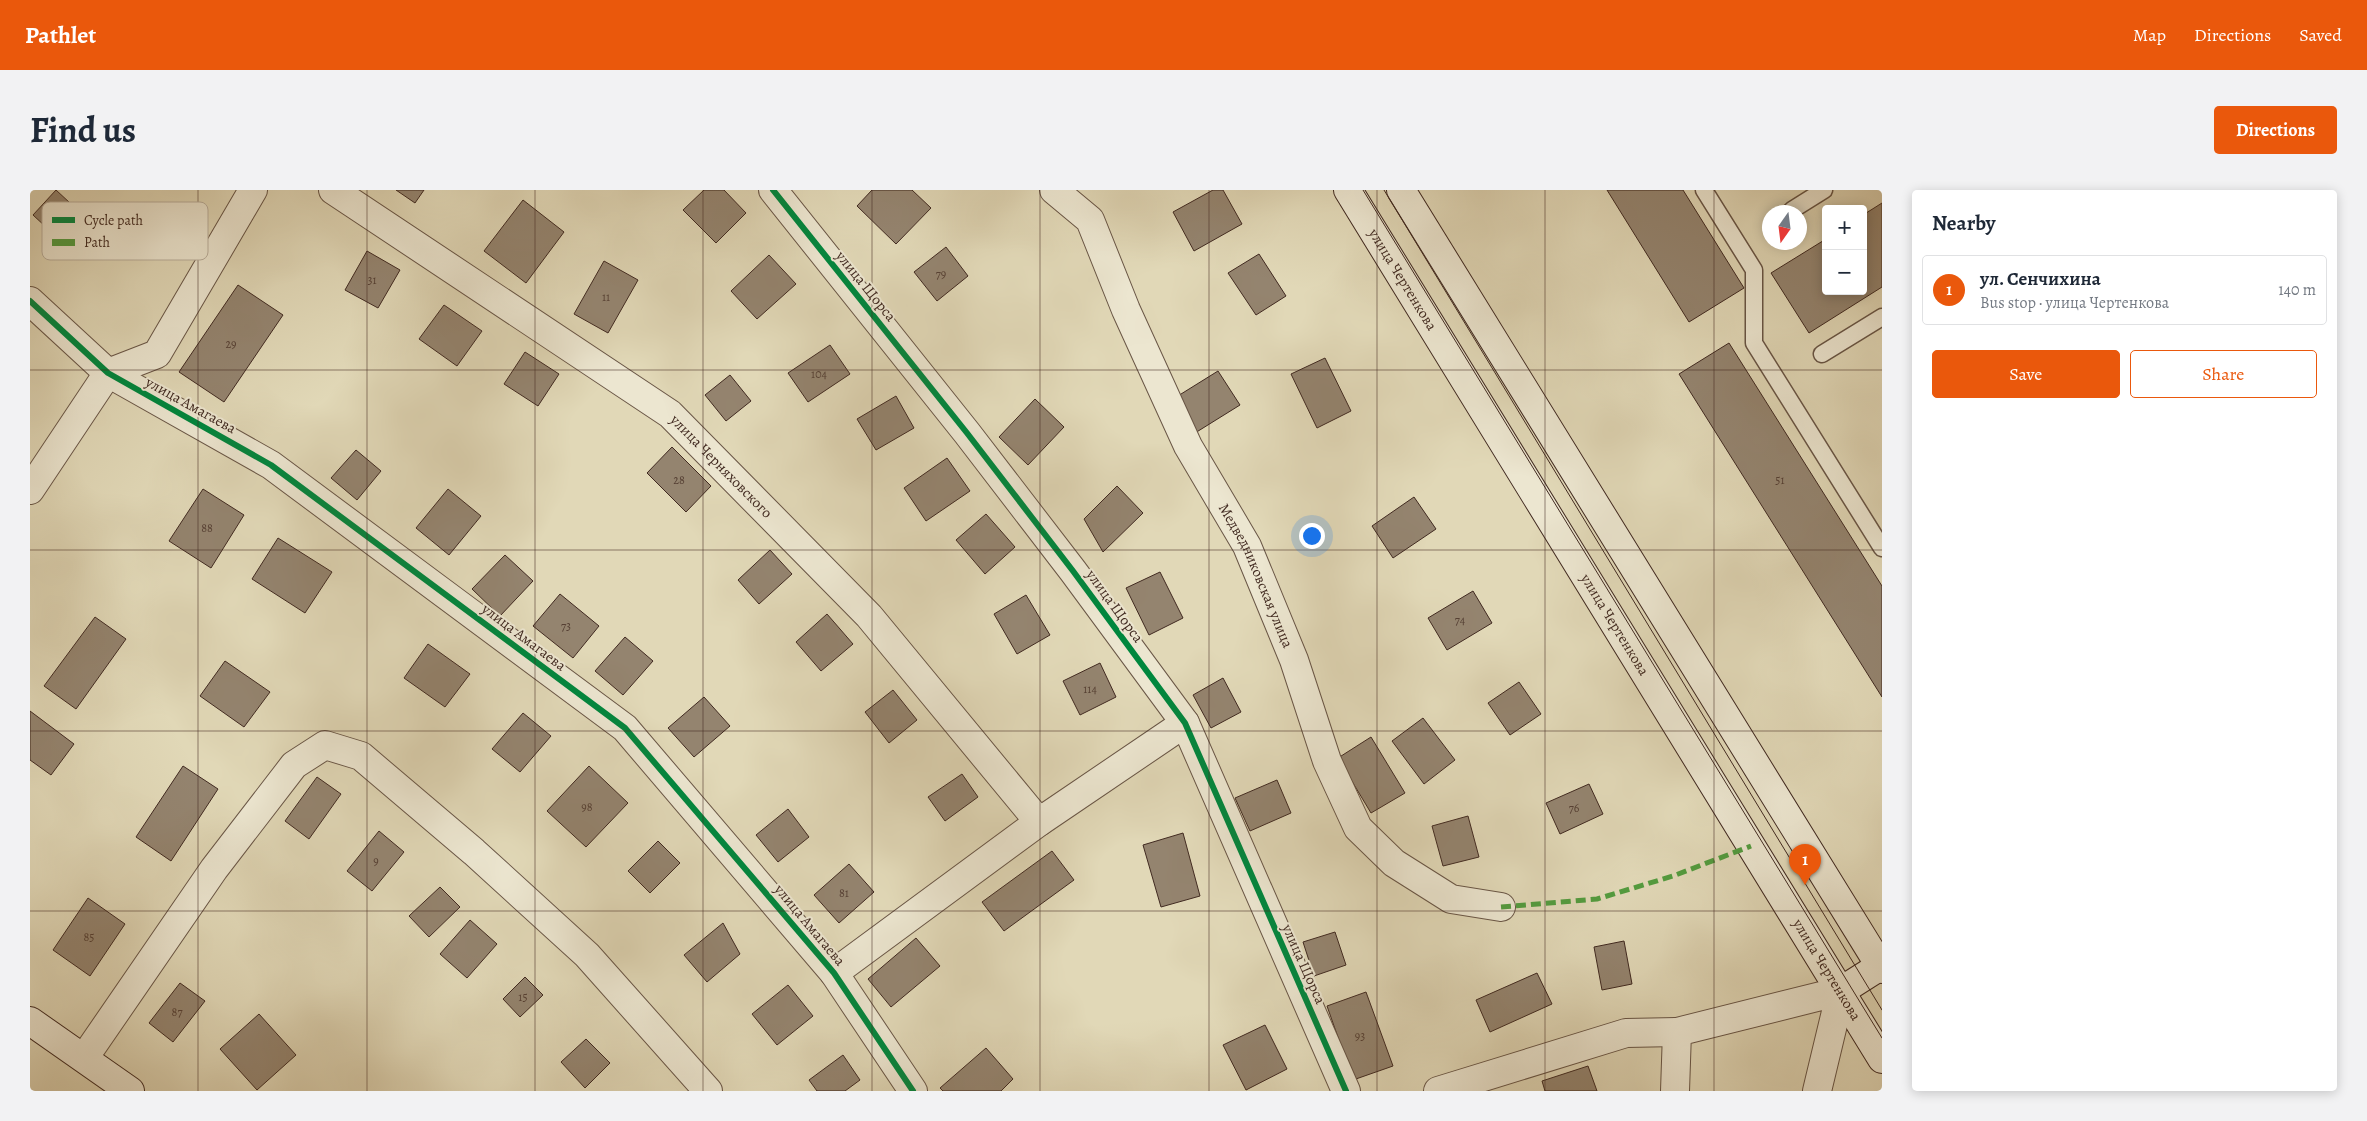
<!DOCTYPE html>
<meta charset="utf-8">
<style>
:root{--surface:#fff;--page:#f2f2f3;--text:#1f2937;--muted:#747a83;--line:#e0e1e3;--accent:#ea580c}
body{margin:0;font-family:Alegreya,serif;background:var(--page);color:var(--text)}
.controls{position:absolute;right:15px;top:15px;display:grid;overflow:hidden;border-radius:5px;box-shadow:0 2px 12px #0003}
.controls button{width:45px;height:45px;display:grid;place-items:center;padding:0;border:0;border-bottom:1px solid var(--line);background:var(--surface);color:var(--text);font:25px sans-serif}
.compass{position:absolute;left:1732px;top:15px;width:45px;height:45px;border-radius:50%;background:var(--surface);box-shadow:0 2px 12px #0003;rotate:194deg}
.you{position:absolute;left:1281px;top:345px;width:18px;height:18px;margin:-12px;border:4px solid #fff;border-radius:50%;background:#1a73e8;box-shadow:0 0 0 8px #1a73e833}
.badge{display:grid;place-items:center;width:32px;height:32px;border-radius:50%;background:var(--accent);color:#fff;font-size:16px;font-weight:700}
.pin{position:absolute;translate:-50% -41px;filter:drop-shadow(0 1px 2px #0008)}
.pin::after{content:'';position:absolute;top:26px;width:18px;height:15px;background:inherit;clip-path:polygon(0 0,100% 0,50% 100%)}
.list{margin:0;padding:0;list-style:none}
h2{display:flex;justify-content:space-between;align-items:center;height:65px;margin:0;padding:0 20px;font-size:21px}
h2 small{font-size:16px;font-weight:400;color:var(--muted)}
.list li{display:grid;grid-template-columns:32px 1fr auto;gap:15px;align-items:center;box-sizing:border-box;height:70px;margin:0 10px 10px;padding:0 10px;border:1px solid var(--line);border-radius:5px}
.list b{display:block;font-size:19px;white-space:nowrap}
.list p{margin:0;font-size:16px;white-space:nowrap;color:var(--muted)}
.list em{font-size:16px;font-style:normal;color:var(--muted)}
.actions{display:flex;gap:10px;padding:15px 20px}
.actions a{flex:1;padding:11px 0;border:1px solid var(--accent);border-radius:5px;text-align:center;font-size:18px;color:var(--accent)}
.actions .main{background:var(--accent);color:#fff}
.map{position:relative;flex:none;width:1852px;height:901px;overflow:hidden;border-radius:5px}
header{display:flex;align-items:center;gap:30px;box-sizing:border-box;height:70px;padding:0 25px;background:var(--accent);color:#fff}
header strong{font-size:24px}
nav{display:flex;gap:28px;margin-inline-start:auto;font-size:18px}
.intro{display:flex;align-items:center;justify-content:space-between;box-sizing:border-box;height:120px;padding:0 30px}
h1{margin:0;font-size:35px}
.button{padding:12px 22px;border-radius:5px;background:var(--accent);color:#fff;font-size:18px;font-weight:700}
main{display:flex;gap:30px;padding:0 30px}
aside{flex:1;background:var(--surface);border-radius:5px;box-shadow:0 2px 12px #0003}
.map>svg:first-child{display:block}
.building{fill:#94846f;stroke:#412a21}
.lines{fill:none;stroke-linecap:round;stroke-linejoin:round}
.lane-casing{stroke:#695646;stroke-width:19}
.street-casing{stroke:#695646;stroke-width:30}
.secondary-casing{stroke:#412a21;stroke-width:30}
.lane{stroke:#ece6d0;stroke-width:16}
.street{stroke:#ece6d0;stroke-width:28}
.secondary{stroke:#ece6d0;stroke-width:28}
.tram{stroke:#412a21;stroke-width:1}
.quiet{stroke:#539c3f;stroke-width:5;stroke-dasharray:10 5;stroke-linecap:butt}
.cycleway-casing{stroke:#ece6d0;stroke-width:9}
.cycleway{stroke:#00873e;stroke-width:6}
.grid{fill:none;stroke:#412a21;stroke-width:1;stroke-opacity:0.55}
.labels{text-anchor:middle;stroke-width:4;stroke-linejoin:round;paint-order:stroke}
.number-label{font-size:12px;fill:#564034}
.street-label{font-size:15px;fill:#412a21;stroke:#ece6d0}
.key{fill:#ece6d0;stroke:#b9ae9c;stroke-width:1}
.key-label{font-size:14px;fill:#412a21}
</style>
<header>
<strong>Pathlet</strong>
<nav><a>Map</a><a>Directions</a><a>Saved</a></nav>
</header>
<div class="intro"><h1>Find us</h1><a class="button">Directions</a></div>
<main>
<div class="map">
<svg width="1852" height="901" viewBox="0 0 1852 901">
<rect width="100%" height="100%" fill="#e1d8b7"/>
<filter id="stains"><feTurbulence type="fractalNoise" baseFrequency=".004" numOctaves="4"/><feColorMatrix values="0 0 0 0 .2 0 0 0 0 .09 0 0 0 0 .02 0 0 0 .5 -.17"/></filter>
<radialGradient id="worn" r=".72"><stop offset=".6" stop-color="#630" stop-opacity="0"/><stop offset="1" stop-color="#630" stop-opacity=".3"/></radialGradient>
<!-- building -->
<g class="building">
<path d="M26,0L54,26L30,50L3,25Z"/>
<path d="M366,0H394L385,13Z"/>
<path d="M674,0H694L716,23L686,53L653,20Z"/>
<path d="M842,0H882L901,18L866,54L827,16Z"/>
<path d="M1183,0H1193L1212,34L1164,61L1143,22Z"/>
<path d="M1577,0H1653L1714,98L1659,132Z"/>
<path d="M493,10L534,42L496,93L454,61Z"/>
<path d="M1852,13V97L1779,143L1741,83L1796,49V101H1833V25Z"/>
<path d="M916,57L938,86L907,111L884,82Z"/>
<path d="M337,61L370,80L348,118L315,100Z"/>
<path d="M1229,64L1256,106L1226,125L1198,83Z"/>
<path d="M739,65L766,94L727,129L701,101Z"/>
<path d="M574,71L608,90L578,143L544,124Z"/>
<path d="M208,95L253,125L194,212L149,182Z"/>
<path d="M414,115L452,141L427,176L389,149Z"/>
<path d="M1699,153L1852,396V507L1649,184Z"/>
<path d="M800,155L820,184L778,212L758,183Z"/>
<path d="M495,162L529,184L508,216L474,194Z"/>
<path d="M1295,168L1321,221L1287,238L1261,184Z"/>
<path d="M1188,181L1210,215L1165,243L1143,209Z"/>
<path d="M700,185L721,211L696,231L675,205Z"/>
<path d="M866,206L884,238L846,260L827,229Z"/>
<path d="M1005,209L1034,237L998,275L969,247Z"/>
<path d="M642,257L681,296L656,322L617,283Z"/>
<path d="M326,260L351,281L327,310L301,288Z"/>
<path d="M917,268L940,301L896,331L874,298Z"/>
<path d="M1087,296L1113,323L1073,362L1054,329Z"/>
<path d="M173,299L214,325L181,378L139,351Z"/>
<path d="M418,299L451,326L419,365L386,338Z"/>
<path d="M1384,307L1406,339L1363,368L1342,336Z"/>
<path d="M956,324L985,357L955,384L926,350Z"/>
<path d="M248,348L302,382L275,423L222,389Z"/>
<path d="M740,360L762,384L729,414L708,390Z"/>
<path d="M475,365L503,391L470,426L442,399Z"/>
<path d="M1130,382L1153,428L1119,445L1096,398Z"/>
<path d="M1443,401L1462,433L1417,460L1398,428Z"/>
<path d="M530,404L569,436L543,468L503,436Z"/>
<path d="M996,405L1020,445L987,464L964,424Z"/>
<path d="M797,424L823,454L791,481L766,452Z"/>
<path d="M65,427L96,449L46,519L14,496Z"/>
<path d="M595,447L623,471L593,505L565,481Z"/>
<path d="M398,454L440,484L415,517L374,488Z"/>
<path d="M195,471L240,502L214,537L170,506Z"/>
<path d="M1070,473L1086,507L1050,525L1033,491Z"/>
<path d="M1193,488L1211,522L1181,538L1163,505Z"/>
<path d="M1489,492L1511,524L1480,545L1458,513Z"/>
<path d="M863,500L887,530L859,553L835,522Z"/>
<path d="M674,507L700,536L664,567L638,538Z"/>
<path d="M0,521L44,554L21,585L0,570Z"/>
<path d="M493,523L521,546L490,582L462,559Z"/>
<path d="M1393,528L1425,570L1394,594L1362,551Z"/>
<path d="M1341,547L1375,603L1341,623L1308,568Z"/>
<path d="M153,576L188,599L141,671L106,647Z"/>
<path d="M559,576L598,613L556,657L517,621Z"/>
<path d="M932,584L948,607L915,631L898,607Z"/>
<path d="M287,587L311,604L279,649L255,631Z"/>
<path d="M1247,590L1261,623L1220,641L1205,608Z"/>
<path d="M1559,594L1573,624L1530,644L1516,613Z"/>
<path d="M758,619L779,647L748,672L726,645Z"/>
<path d="M1438,626L1449,667L1413,676L1402,636Z"/>
<path d="M349,641L374,662L342,701L317,681Z"/>
<path d="M1153,643L1170,706L1131,717L1113,655Z"/>
<path d="M628,651L650,673L620,703L598,681Z"/>
<path d="M1022,661L1044,690L974,741L952,712Z"/>
<path d="M819,674L844,702L809,733L784,705Z"/>
<path d="M410,697L430,717L399,747L379,726Z"/>
<path d="M58,708L95,734L60,786L23,760Z"/>
<path d="M440,730L467,754L437,788L410,764Z"/>
<path d="M693,733L710,764L677,792L654,765Z"/>
<path d="M1305,742L1316,775L1284,786L1273,752Z"/>
<path d="M886,748L910,776L861,817L838,789Z"/>
<path d="M1594,751L1602,794L1572,800L1564,757Z"/>
<path d="M1507,783L1522,814L1460,842L1446,810Z"/>
<path d="M495,787L513,805L490,827L473,809Z"/>
<path d="M150,793L175,811L143,852L119,833Z"/>
<path d="M758,795L783,826L747,855L722,824Z"/>
<path d="M1336,802L1363,876L1323,890L1297,816Z"/>
<path d="M229,824L266,865L227,900L190,859Z"/>
<path d="M1235,835L1257,879L1216,900L1193,855Z"/>
<path d="M556,849L580,873L555,898L531,872Z"/>
<path d="M956,858L983,889L971,901H913L910,898Z"/>
<path d="M813,865L830,890L815,901H787L779,890Z"/>
<path d="M1558,876L1567,901H1515L1512,891Z"/>
</g>
<g class="lines">
<!-- lane casing -->
<g class="lane-casing">
<g id="lane">
<path d="M1674,0L1724,80V153L1852,358"/>
<path d="M1762,20L1794,0"/>
<path d="M1792,164L1852,127"/>
</g>
</g>
<!-- street casing -->
<g class="street-casing">
<g id="street">
<path id="s1" d="M303,0L640,224L839,426L1009,632"/>
<path d="M743,0L937,243L1043,381L1155,533L1316,901"/>
<path id="s2" d="M1024,0L1060,30L1096,120L1158,256L1217,356L1264,470L1297,571L1328,638L1364,673L1421,709L1471,717"/>
<path d="M0,111L78,183L241,275L595,538L804,783L883,901"/>
<path d="M0,300L78,183L127,164L223,0"/>
<path d="M804,783L1009,632L1155,533"/>
<path d="M54,868L184,679L264,575L295,555L331,566L444,662L557,765L678,901"/>
<path d="M1408,901L1596,843L1647,842"/>
<path d="M1645,901L1647,842L1811,801L1787,901"/>
</g>
</g>
<!-- secondary casing -->
<g class="secondary-casing">
<g id="secondary">
<path id="s3" d="M1318,0L1852,869"/>
<path d="M1371,0L1852,779"/>
<path d="M1811,801L1852,775"/>
<path d="M0,831L100,901"/>
</g>
</g>
<!-- lane -->
<use href="#lane" class="lane"/>
<!-- street -->
<use href="#street" class="street"/>
<!-- secondary -->
<use href="#secondary" class="secondary"/>
<!-- tram -->
<g class="tram">
<path d="M1333,0L1852,848"/>
<path d="M1354,0L1852,820"/>
</g>
<!-- quiet -->
<path class="quiet" d="M1471,717L1567,709L1643,686L1721,656"/>
<!-- cycleway casing -->
<g class="cycleway-casing">
<g id="cycleway">
<path d="M743,0L937,243L1043,381L1155,533L1316,901"/>
<path d="M0,111L78,183L241,275L595,538L804,783L883,901"/>
</g>
</g>
<!-- cycleway -->
<use href="#cycleway" class="cycleway"/>
</g>
<!-- grid -->
<path class="grid" d="M168,0V901M337,0V901M505,0V901M673,0V901M842,0V901M1010,0V901M1179,0V901M1347,0V901M1515,0V901M1684,0V901M0,180H1852M0,360H1852M0,541H1852M0,721H1852"/>
<g class="labels">
<!-- number labels -->
<g class="number-label">
<text x="911" y="88">79</text>
<text x="342" y="94">31</text>
<text x="576" y="111">11</text>
<text x="201" y="158">29</text>
<text x="789" y="188">104</text>
<text x="649" y="294">28</text>
<text x="1750" y="294">51</text>
<text x="177" y="342">88</text>
<text x="1430" y="434">74</text>
<text x="536" y="440">73</text>
<text x="1060" y="503">114</text>
<text x="557" y="621">98</text>
<text x="1544" y="622">76</text>
<text x="346" y="675">9</text>
<text x="814" y="707">81</text>
<text x="59" y="751">85</text>
<text x="493" y="811">15</text>
<text x="147" y="826">87</text>
<text x="1330" y="850">93</text>
</g>
<!-- street labels -->
<g class="street-label">
<text dy="5" stroke="none"><textPath href="#s3" startOffset="105">улица Чертенкова</textPath></text>
<text transform="translate(836 96) rotate(51)" y="5">улица Щорса</text>
<text transform="translate(161 215) rotate(29)" y="5">улица Амагаева</text>
<text dy="5" stroke="none"><textPath href="#s1" startOffset="478">улица Черняховского</textPath></text>
<text dy="5" stroke="none"><textPath href="#s2" startOffset="440">Медведниковская улица</textPath></text>
<text transform="translate(1085 416) rotate(54)" y="5">улица Щорса</text>
<text dy="5" stroke="none"><textPath href="#s3" startOffset="510">улица Чертенкова</textPath></text>
<text transform="translate(494 447) rotate(37)" y="5">улица Амагаева</text>
<text transform="translate(780 735) rotate(50)" y="5">улица Амагаева</text>
<text transform="translate(1274 774) rotate(66)" y="5">улица Щорса</text>
<text dy="5" stroke="none"><textPath href="#s3" startOffset="915">улица Чертенкова</textPath></text>
</g>
</g>
<!-- legend -->
<rect x="12" y="12" width="166" height="58" rx="8" class="key"/>
<rect x="22" y="27" width="23" height="6" fill="#00873e"/>
<rect x="22" y="49" width="23" height="7" fill="#539c3f"/>
<g class="key-label">
<text x="54" y="35">Cycle path</text>
<text x="54" y="57">Path</text>
</g>
<rect width="100%" height="100%" filter="url(#stains)"/>
<rect width="100%" height="100%" fill="url(#worn)"/>
</svg>
<div class="controls">
<button>+</button>
<button>−</button>
</div>
<svg class="compass" viewBox="-18 -18 36 36"><path d="M0-13l5 13h-10z" fill="#e53935"/><path d="M0 13l5-13h-10z" fill="#747a83"/></svg>
<div class="you"></div>
<div class="pin badge" style="left:1775px;top:695px">1</div>
</div>
<aside>
<h2>Nearby<small></small></h2>
<ul class="list">
<li><span class="badge">1</span><div><b>ул. Сенчихина</b><p>Bus stop · улица Чертенкова</p></div><em>140 m</em></li>
</ul>
<div class="actions"><a class="main">Save</a><a>Share</a></div>
</aside>
</main>
